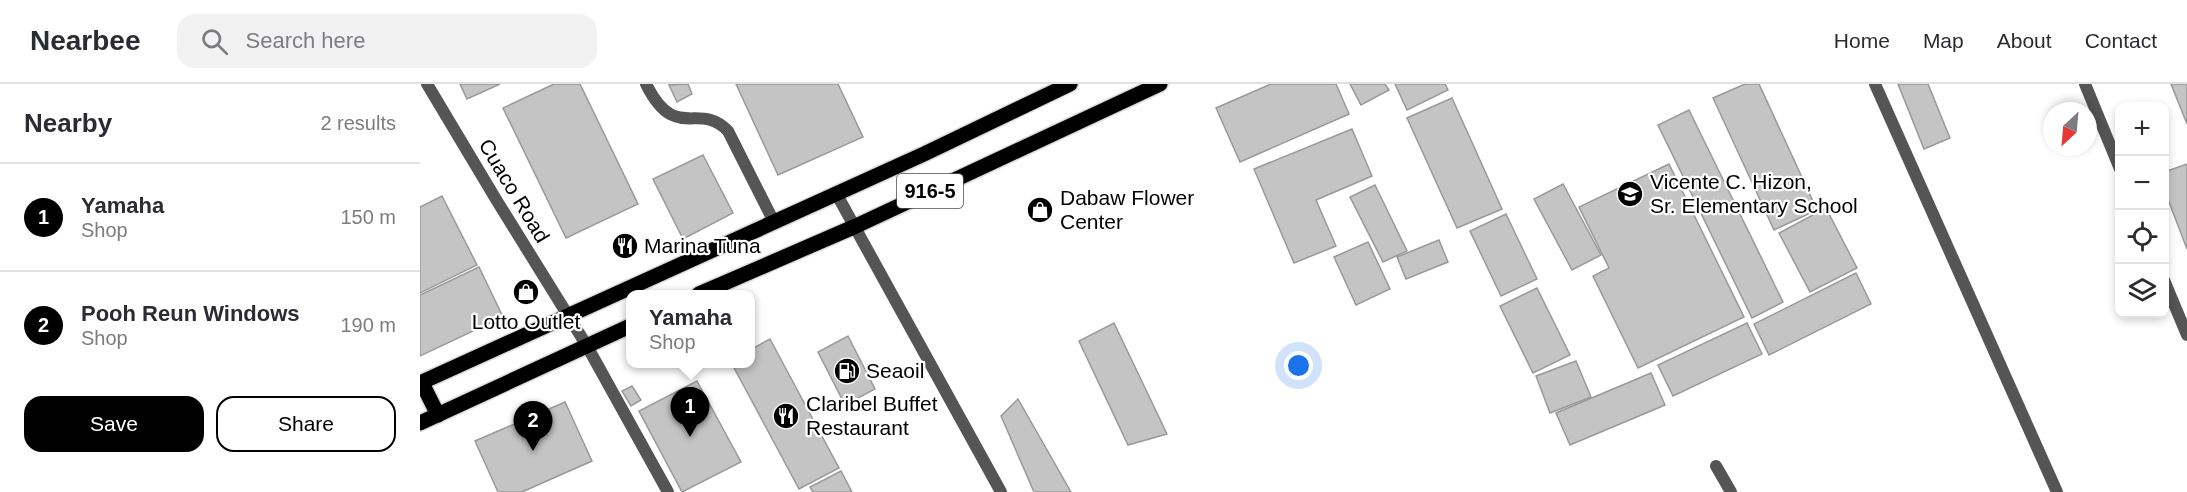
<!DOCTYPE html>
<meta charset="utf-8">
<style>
:root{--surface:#fff;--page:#f2f2f3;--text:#2b2b33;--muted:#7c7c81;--line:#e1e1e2;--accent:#000}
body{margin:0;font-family:Arial,sans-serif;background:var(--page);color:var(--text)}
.controls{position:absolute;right:18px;top:18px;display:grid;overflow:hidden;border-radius:12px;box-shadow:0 3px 9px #0003}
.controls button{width:54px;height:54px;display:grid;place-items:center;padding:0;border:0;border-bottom:2px solid var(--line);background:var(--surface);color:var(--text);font:30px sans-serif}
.compass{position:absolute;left:1623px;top:18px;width:54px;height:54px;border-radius:50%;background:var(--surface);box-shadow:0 3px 9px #0003;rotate:206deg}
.you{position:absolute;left:879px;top:282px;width:21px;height:21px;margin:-15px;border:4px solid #fff;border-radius:50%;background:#1a73e8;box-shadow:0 0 0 9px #1a73e833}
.badge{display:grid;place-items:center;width:39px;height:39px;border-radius:50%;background:var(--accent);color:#fff;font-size:20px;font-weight:700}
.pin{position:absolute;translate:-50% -50px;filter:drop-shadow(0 2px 3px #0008)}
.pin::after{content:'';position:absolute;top:32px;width:21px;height:18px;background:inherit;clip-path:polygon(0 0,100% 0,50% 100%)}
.popup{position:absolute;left:206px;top:206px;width:129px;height:78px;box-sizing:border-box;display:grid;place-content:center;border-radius:12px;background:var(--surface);filter:drop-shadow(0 2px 4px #0005);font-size:20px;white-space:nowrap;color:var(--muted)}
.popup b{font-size:22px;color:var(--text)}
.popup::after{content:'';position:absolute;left:50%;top:100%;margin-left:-12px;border:12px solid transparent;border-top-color:var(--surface)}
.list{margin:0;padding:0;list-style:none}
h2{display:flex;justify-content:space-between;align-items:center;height:78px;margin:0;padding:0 24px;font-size:26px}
h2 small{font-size:20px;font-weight:400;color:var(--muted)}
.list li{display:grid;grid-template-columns:39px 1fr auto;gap:18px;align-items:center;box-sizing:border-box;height:108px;padding:0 24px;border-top:2px solid var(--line)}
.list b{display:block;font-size:22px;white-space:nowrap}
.list p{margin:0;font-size:20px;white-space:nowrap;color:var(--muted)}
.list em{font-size:20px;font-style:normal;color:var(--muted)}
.actions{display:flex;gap:12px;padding:18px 24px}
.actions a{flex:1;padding:14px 0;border:2px solid var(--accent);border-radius:18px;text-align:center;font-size:21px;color:var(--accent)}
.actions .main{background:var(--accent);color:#fff}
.icon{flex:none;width:33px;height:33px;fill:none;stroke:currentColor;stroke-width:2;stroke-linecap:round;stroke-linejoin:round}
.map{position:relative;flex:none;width:1767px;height:408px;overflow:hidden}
header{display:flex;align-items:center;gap:36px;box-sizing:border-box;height:84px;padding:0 30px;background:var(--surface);border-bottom:2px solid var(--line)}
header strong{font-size:28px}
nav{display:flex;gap:33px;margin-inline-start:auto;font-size:21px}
.search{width:420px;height:54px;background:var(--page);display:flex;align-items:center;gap:15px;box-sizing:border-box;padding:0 21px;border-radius:18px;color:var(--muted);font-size:22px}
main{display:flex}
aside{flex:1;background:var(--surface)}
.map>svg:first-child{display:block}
.building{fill:#c4c4c4;stroke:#999;stroke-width:1.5}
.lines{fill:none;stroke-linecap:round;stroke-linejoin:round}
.primary-casing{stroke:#dbdbdb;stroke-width:18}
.service{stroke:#555;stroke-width:12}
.minor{stroke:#555;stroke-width:12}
.primary{stroke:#000;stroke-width:15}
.labels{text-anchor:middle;stroke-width:4.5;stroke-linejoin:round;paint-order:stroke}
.shield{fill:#fff;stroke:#4c4c4c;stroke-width:1.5}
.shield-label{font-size:20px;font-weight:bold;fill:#000}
.poi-label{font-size:21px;fill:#000;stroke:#fff;text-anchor:start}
.street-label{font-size:21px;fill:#000;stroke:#fff}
</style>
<header>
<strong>Nearbee</strong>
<div class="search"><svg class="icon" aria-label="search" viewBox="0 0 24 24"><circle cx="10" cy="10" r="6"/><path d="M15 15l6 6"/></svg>Search here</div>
<nav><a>Home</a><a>Map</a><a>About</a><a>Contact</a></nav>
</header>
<main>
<aside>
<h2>Nearby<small>2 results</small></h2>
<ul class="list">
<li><span class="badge">1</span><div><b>Yamaha</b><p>Shop</p></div><em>150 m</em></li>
<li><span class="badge">2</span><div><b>Pooh Reun Windows</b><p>Shop</p></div><em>190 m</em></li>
</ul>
<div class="actions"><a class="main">Save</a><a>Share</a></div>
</aside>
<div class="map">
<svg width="1767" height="408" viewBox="0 0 1767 408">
<rect width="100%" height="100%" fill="#fff"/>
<!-- building -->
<g class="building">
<path d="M40,0H80L47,15Z"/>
<path d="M134,0H160L218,120L146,154L83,24Z"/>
<path d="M268,0L272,10L257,18L249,1Z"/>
<path d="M316,0H418L443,53L358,91Z"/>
<path d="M851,0H916L929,30L820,78L796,24Z"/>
<path d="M930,0H965L969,6L941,21Z"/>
<path d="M975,0H1025L1028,6L987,26Z"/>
<path d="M1325,0H1339L1397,126L1354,146L1293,14Z"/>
<path d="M1478,0H1508L1530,54L1504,65Z"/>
<path d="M1751,0H1767V40Z"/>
<path d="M1032,14L1082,125L1037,144L987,34Z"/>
<path d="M1269,26L1363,218L1332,234L1238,41Z"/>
<path d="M932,45L952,92L896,116L916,162L874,179L834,85Z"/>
<path d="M283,71L313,129L263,155L233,95Z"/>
<path d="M1249,80L1324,233L1218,284L1173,192L1189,184L1159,123Z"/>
<path d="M1767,80V165L1744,105V88Z"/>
<path d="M1143,100L1181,171L1152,186L1114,115Z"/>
<path d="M955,101L987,167L963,178L930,113Z"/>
<path d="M22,112L57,181L0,209V123Z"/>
<path d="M1406,124L1437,184L1390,208L1359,149Z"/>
<path d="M1086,130L1117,195L1081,212L1050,147Z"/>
<path d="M1019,156L1028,178L986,195L977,173Z"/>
<path d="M948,158L970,205L936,221L914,173Z"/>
<path d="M59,183L83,233L0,272V211Z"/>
<path d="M1436,189L1451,220L1349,271L1334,240Z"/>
<path d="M1117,204L1150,271L1113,289L1080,222Z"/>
<path d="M694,239L747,350L708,361L659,257Z"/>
<path d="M1327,239L1342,270L1253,312L1238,281Z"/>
<path d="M428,252L455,305L425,321L398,268Z"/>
<path d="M350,255L419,384L379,405L312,280H330V266Z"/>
<path d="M1156,277L1171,313L1130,329L1116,292Z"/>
<path d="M1231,289L1245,321L1150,361L1136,329Z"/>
<path d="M277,297L321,378L262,408L219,327Z"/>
<path d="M212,302L221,316L211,322L202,307Z"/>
<path d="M598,315L651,408H614L581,332Z"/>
<path d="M145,318L172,377L102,408H78L55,357Z"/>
<path d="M421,387L432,408H393L390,403Z"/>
</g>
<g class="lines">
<!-- primary casing -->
<g class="primary-casing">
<g id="primary">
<path d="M279,210L436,142L740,0"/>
<path d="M0,299L504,70L650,0"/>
<path d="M2,299L18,331"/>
<path d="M0,339L210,242"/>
</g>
</g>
<!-- service -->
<g class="service">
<path d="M226,0C256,60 278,16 308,47L354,138"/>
<path d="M1455,0L1637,408"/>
<path d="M1296,382L1311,408"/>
</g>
<!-- minor -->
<g class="minor">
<path d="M7,0L77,117L167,262L248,408"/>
<path d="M1665,0L1700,85"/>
<path d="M416,109L581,408"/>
<path d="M1744,196L1767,251"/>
</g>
<!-- primary -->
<use href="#primary" class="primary"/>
</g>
<!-- icons -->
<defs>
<g id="school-disc" transform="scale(1.35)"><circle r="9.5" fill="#000" stroke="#fff"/><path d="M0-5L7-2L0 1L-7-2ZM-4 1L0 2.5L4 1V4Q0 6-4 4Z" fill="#fff"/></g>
<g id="shop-disc" transform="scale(1.35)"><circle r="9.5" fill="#000" stroke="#fff"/><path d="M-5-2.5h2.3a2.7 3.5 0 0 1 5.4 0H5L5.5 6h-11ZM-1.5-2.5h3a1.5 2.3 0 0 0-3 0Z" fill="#fff"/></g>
<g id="restaurant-disc" transform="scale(1.35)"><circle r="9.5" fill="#000" stroke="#fff"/><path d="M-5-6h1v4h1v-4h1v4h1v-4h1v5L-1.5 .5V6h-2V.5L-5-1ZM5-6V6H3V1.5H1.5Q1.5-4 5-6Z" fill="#fff"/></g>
<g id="fuel-disc" transform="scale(1.35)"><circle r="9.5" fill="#000" stroke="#fff"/><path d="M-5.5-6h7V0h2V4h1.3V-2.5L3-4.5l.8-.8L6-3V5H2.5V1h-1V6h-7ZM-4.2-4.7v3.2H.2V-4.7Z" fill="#fff"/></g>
</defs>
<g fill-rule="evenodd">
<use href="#school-disc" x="1210" y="110"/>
<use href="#shop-disc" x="620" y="126"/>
<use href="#restaurant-disc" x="205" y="162"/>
<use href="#shop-disc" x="106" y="208"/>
<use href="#fuel-disc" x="427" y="287"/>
<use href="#restaurant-disc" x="366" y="332"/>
</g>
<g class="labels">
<!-- shield labels -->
<rect class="shield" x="477" y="90" width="66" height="34" rx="4.5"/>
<g class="shield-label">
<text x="510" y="114">916-5</text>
</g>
<!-- poi labels -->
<g class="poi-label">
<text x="1230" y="105">Vicente C. Hizon,<tspan x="1230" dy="24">Sr. Elementary School</tspan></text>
<text x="640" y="121">Dabaw Flower<tspan x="640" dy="24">Center</tspan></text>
<text x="224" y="169">Marina Tuna</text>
<text x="106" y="245" text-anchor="middle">Lotto Outlet</text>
<text x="446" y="294">Seaoil</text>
<text x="386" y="327">Claribel Buffet<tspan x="386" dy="24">Restaurant</tspan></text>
</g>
<!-- street labels -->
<g class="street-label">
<text transform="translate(94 107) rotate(59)" y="7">Cuaco Road</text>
</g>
</g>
</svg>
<div class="controls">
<button>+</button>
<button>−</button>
<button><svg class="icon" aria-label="locate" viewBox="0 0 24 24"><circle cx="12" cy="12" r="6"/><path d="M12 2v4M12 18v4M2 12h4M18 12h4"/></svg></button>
<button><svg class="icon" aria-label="layers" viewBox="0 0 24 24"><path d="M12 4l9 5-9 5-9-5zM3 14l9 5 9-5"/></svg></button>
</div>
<svg class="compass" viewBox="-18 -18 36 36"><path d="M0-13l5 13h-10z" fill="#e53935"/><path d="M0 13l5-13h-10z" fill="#7c7c81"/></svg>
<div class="you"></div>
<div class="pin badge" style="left:270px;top:353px">1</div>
<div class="popup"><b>Yamaha</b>Shop</div>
<div class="pin badge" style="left:113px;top:367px">2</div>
</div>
</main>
